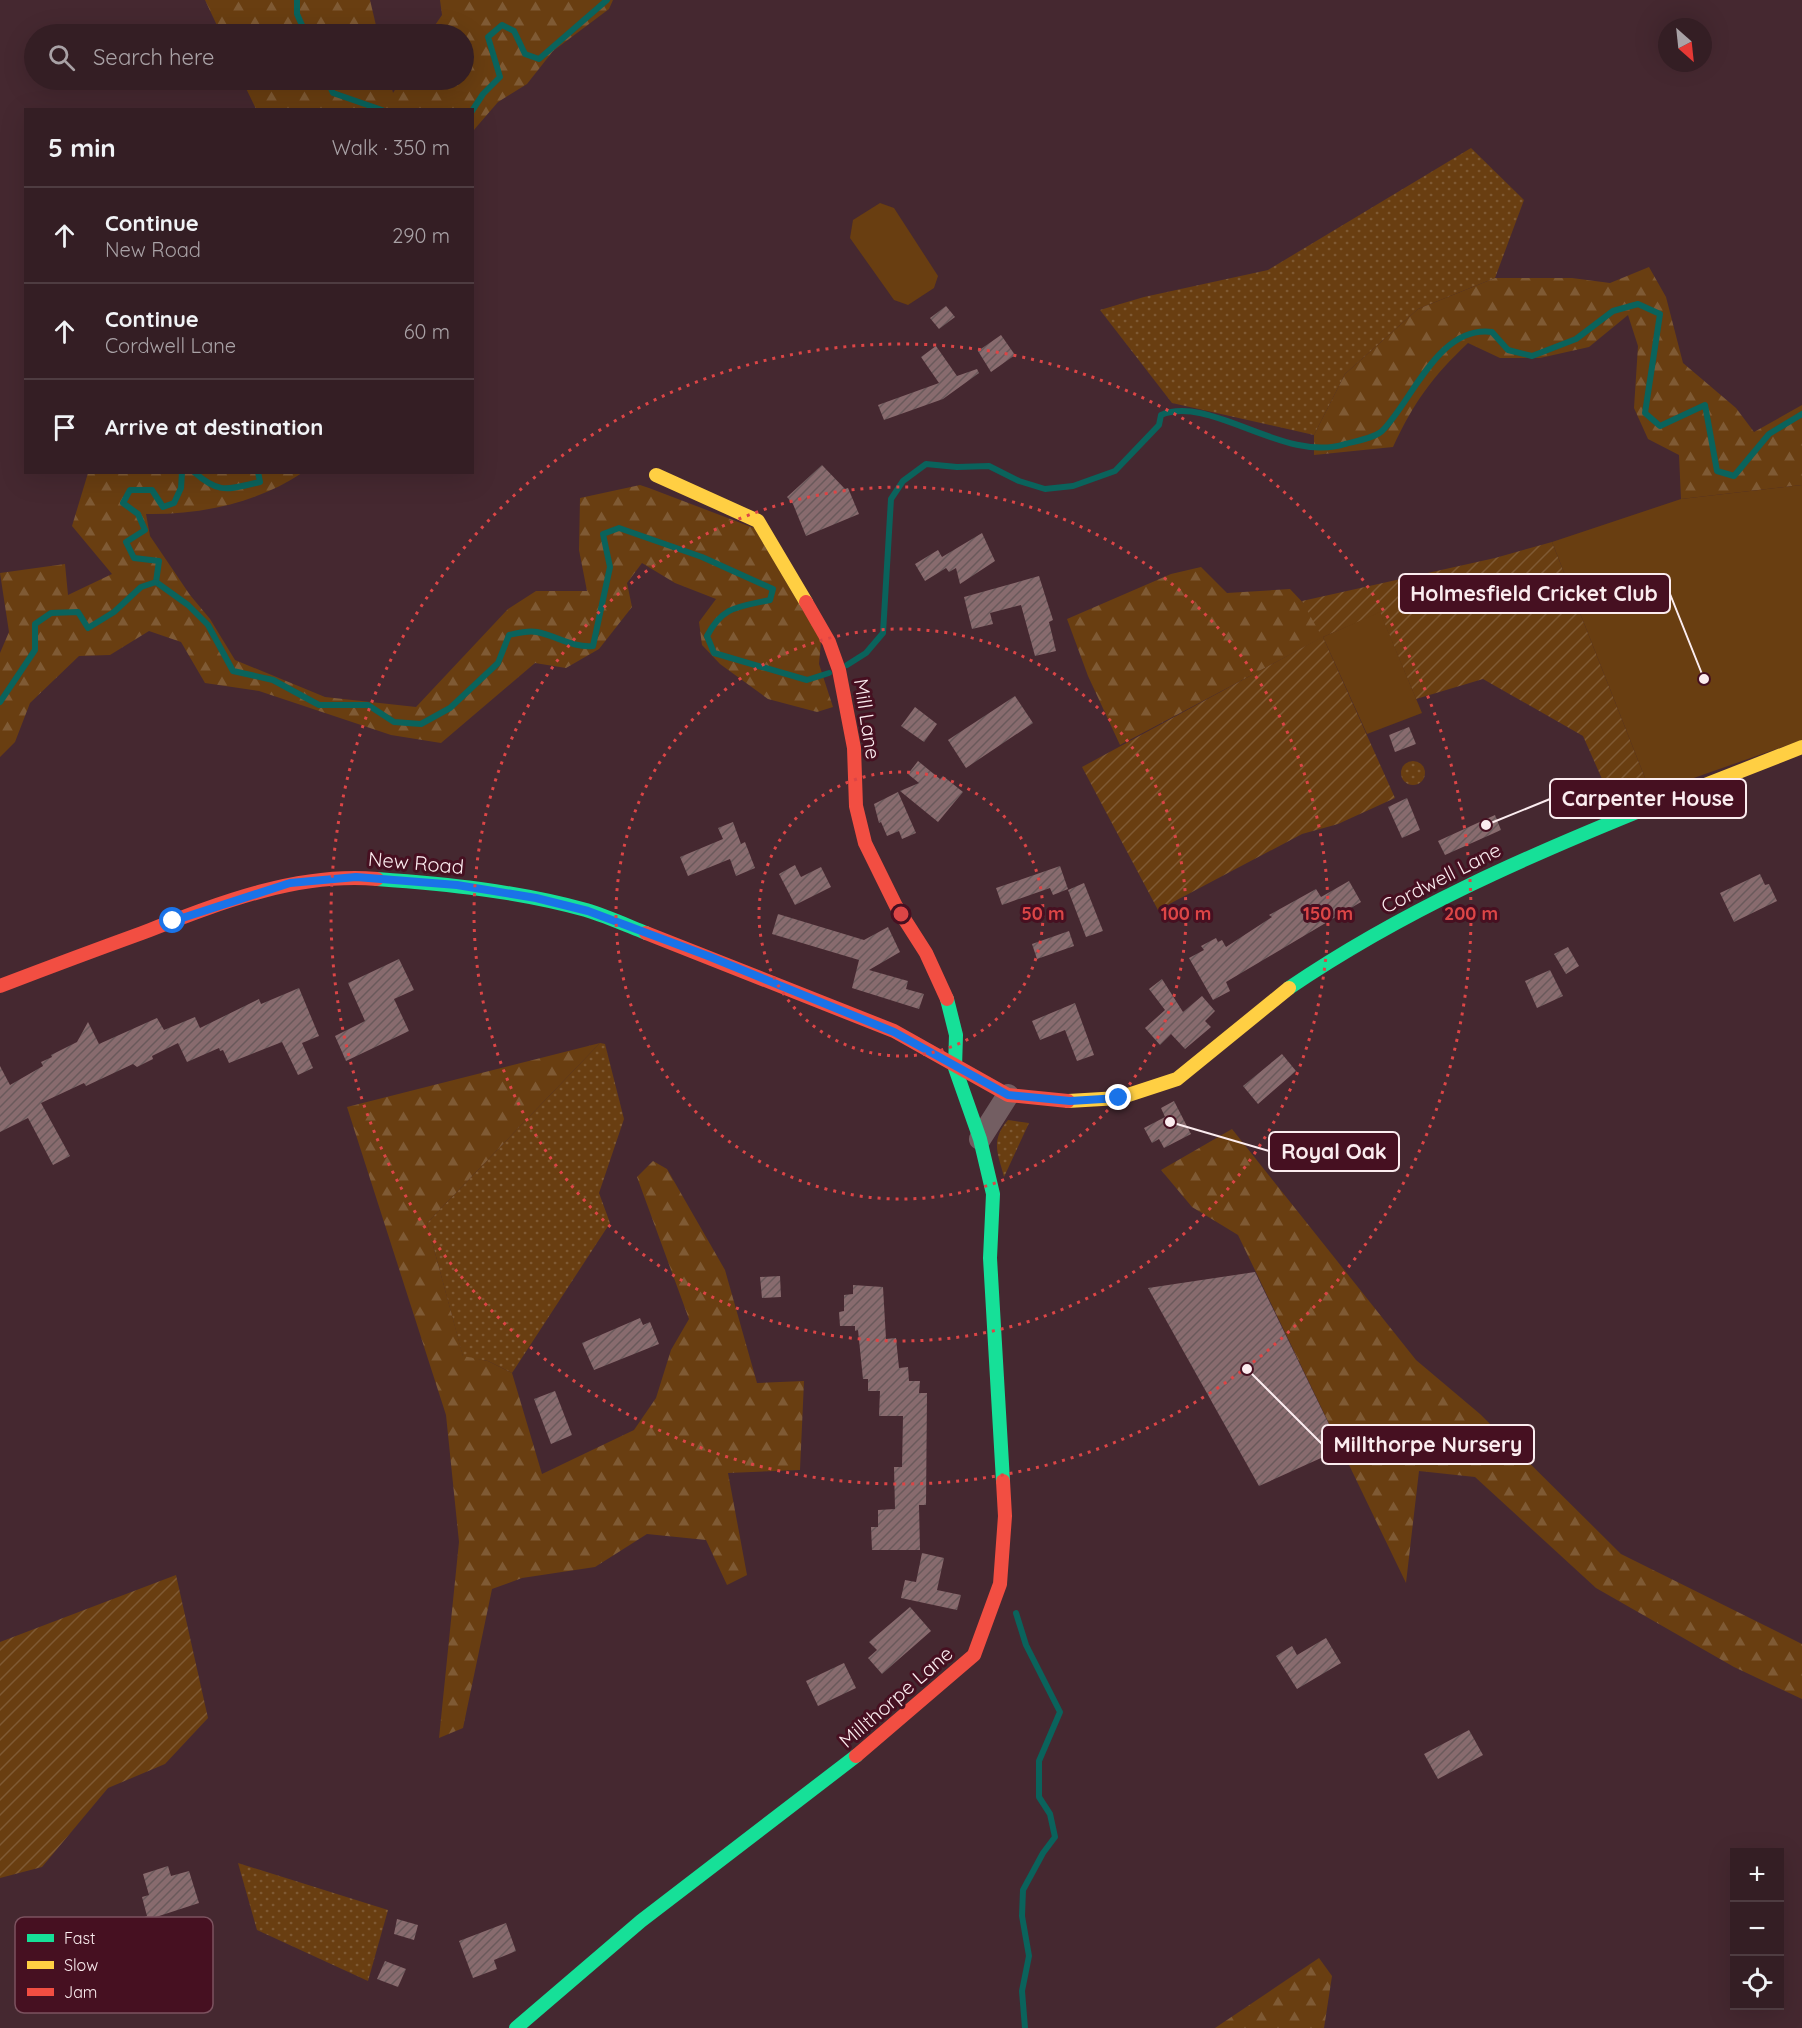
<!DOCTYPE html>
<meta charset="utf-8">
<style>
:root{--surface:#341e24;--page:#3c272c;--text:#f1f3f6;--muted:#a9a2a6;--line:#4e3c41}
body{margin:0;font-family:Quicksand,sans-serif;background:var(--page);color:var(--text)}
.controls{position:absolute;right:18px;bottom:18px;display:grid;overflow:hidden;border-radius:0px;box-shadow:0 6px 24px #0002}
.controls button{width:54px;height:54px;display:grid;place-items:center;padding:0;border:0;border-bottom:2px solid var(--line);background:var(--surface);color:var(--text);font:30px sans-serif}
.compass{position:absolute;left:1658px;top:18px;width:54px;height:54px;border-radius:50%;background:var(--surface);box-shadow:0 6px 24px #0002;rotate:153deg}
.stop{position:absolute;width:18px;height:18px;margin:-14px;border:4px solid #1a73e8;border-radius:50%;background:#fff}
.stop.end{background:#1a73e8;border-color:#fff;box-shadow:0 2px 6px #0008}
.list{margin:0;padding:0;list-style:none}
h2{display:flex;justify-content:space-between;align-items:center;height:78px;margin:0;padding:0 24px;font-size:26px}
h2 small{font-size:20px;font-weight:400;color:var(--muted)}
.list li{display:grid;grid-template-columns:39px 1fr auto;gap:18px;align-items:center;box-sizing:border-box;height:96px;padding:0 24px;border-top:2px solid var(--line)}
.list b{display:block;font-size:22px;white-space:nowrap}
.list p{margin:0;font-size:20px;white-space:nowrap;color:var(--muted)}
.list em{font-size:20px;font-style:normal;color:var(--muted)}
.icon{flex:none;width:33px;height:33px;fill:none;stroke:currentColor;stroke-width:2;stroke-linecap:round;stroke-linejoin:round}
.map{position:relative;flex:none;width:1802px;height:2028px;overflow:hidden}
.search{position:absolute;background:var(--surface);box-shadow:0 6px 24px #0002;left:24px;top:24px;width:450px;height:66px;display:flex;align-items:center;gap:15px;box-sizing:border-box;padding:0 21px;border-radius:33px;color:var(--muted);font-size:22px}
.panel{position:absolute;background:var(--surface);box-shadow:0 6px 24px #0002;left:24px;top:108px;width:450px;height:366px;border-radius:0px}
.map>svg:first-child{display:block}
.grass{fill:url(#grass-dots)}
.forest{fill:url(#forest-firs)}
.garden{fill:url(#garden-furrows)}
.pitch{fill:#693e11}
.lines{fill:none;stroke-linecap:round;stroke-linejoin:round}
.stream{stroke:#0a635c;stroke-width:6}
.building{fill:url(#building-hatch)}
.street{stroke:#735e62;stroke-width:22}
.fast{stroke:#16e098;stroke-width:14}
.slow{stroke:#ffcf43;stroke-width:14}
.jam{stroke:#f24e42;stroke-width:14}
.route{stroke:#1a73e8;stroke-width:8}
.ring{fill:none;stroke:#dc4546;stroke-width:3;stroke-dasharray:3 6}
.labels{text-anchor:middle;stroke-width:6;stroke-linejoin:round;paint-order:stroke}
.street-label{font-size:20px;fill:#fbecef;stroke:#461021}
.key{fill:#461021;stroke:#7c525f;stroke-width:1.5}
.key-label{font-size:16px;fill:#fbecef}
.centre{fill:#dc4546;stroke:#461021;stroke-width:3}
.ring-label{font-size:18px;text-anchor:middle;font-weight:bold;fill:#dc4546;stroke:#461021;stroke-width:6;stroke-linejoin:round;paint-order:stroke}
.leader{fill:none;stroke:#fbecef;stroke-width:2}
.callout-dot{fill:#fbecef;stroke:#461021;stroke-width:2}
.callout{fill:#461021;stroke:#fbecef;stroke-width:2}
.callout-label{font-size:21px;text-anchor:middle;font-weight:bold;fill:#fbecef}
</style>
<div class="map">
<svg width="1802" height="2028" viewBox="0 0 1802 2028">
<defs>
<pattern id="grass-dots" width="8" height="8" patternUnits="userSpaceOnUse" patternTransform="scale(1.5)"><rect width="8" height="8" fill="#693e11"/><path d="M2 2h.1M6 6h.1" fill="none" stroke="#7f5a34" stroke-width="1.8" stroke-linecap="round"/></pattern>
<pattern id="forest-firs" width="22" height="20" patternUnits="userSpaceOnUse" patternTransform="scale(1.5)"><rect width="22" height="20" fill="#693e11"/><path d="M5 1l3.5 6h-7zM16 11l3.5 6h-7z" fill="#7f5a34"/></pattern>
<pattern id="garden-furrows" width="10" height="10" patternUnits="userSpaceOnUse" patternTransform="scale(1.5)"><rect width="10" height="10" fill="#693e11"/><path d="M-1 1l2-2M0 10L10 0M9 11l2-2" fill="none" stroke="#7f5a34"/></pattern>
<pattern id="building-hatch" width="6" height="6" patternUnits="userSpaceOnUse" patternTransform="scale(1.5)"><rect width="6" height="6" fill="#886b6e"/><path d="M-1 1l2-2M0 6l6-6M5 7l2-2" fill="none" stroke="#6a595b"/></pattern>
</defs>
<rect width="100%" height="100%" fill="#452830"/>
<!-- grass -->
<g class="grass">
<path d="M1471,148L1524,200L1495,278L1418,309L1345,374L1314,435L1172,403L1100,310L1144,297L1268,270Z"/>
<circle cx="1413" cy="773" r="12"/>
<path d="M600,1043L605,1044L624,1119L599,1193L610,1223L512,1373L488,1361L463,1357L427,1223Z"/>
<path d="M1008,1120L1029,1123L1004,1177C998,1153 990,1141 1008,1120Z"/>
<path d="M238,1863L388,1910L368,1981L257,1930Z"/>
</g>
<!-- forest -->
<g class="forest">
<path d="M205,0H370L378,34H221Z"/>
<path d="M440,0H613L609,9L553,51L527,84L498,102L473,131L472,110L256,109L242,80H390L393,93L401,80H464V34H429L442,15Z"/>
<path d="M1649,267L1666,297L1683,363L1736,408L1754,432L1802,405V485L1681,499L1679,455L1648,439L1634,408L1638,346L1628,315L1589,347L1540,358H1500L1468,343C1432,377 1414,402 1393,447L1314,455V435L1345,374L1418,309L1495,278H1572L1610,283Z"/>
<path d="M88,473H302C257,503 200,515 146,514L150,536L190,595L210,619L235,660L325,697L416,707L508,609L536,591H587L579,550L580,498L640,485L649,488L754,528L821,641L819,664L833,707L817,712L768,699L720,664L702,645L699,622L716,599L675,583L642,563L627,583L632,607L599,649L566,668L535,663L441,743L391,735L259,691L205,683L181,642L149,631L110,655L79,656L30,703L15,742L0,757V653L9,632L0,573L65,564L68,595L112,574L72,526Z"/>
<path d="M1201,567L1227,593L1290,589L1307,607L1323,637L1120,745L1088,676L1067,619L1171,574Z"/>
<path d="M600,1043L427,1223L463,1356L488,1361L512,1373L542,1474L634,1430L656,1398L671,1350L689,1319L637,1177L653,1161L667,1169L725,1270L757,1383L804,1381L800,1470L728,1473L747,1575L727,1585L706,1540L647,1534L595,1567L522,1578L492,1589L463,1728L439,1738L459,1542L446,1415L347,1107Z"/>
<path d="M1232,1129L1416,1360L1480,1414L1621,1554L1802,1644V1699L1734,1667L1596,1588L1475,1477L1419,1471L1406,1583L1238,1235L1192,1207L1161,1170Z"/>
<path d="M1319,1958L1332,1976L1324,2028H1215Z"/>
</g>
<!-- garden -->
<g class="garden">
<path d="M1552,542L1651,793L1614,806L1583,736L1483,679L1416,699L1380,613L1323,637L1395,798L1338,824L1302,834L1158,910L1082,767L1322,637L1302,601L1495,558Z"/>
<path d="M176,1575L208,1718L165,1764L108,1788L42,1867L0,1878V1642Z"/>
</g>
<!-- pitch -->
<g class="pitch">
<path d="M880,203L894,208L938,276L934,288L908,305L894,300L850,238L853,220Z"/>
<path d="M1802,485V740L1651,793L1552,542L1681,499Z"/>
<path d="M1380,612L1422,713L1367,734L1323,637Z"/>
</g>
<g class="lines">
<!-- stream -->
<g class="stream">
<path d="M297,0V14L306,34"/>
<path d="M327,80L333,93L382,110"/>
<path d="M472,111L483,94L500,77L488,37L502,25L514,31L525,54L539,59L607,0"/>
<path d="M194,472C220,495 228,489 260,482L258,472"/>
<path d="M156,582L188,605L208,625L233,671L273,680L319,705H368L394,722L421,724L450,708L498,663L509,635C518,633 528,630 537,632C557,636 573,648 593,646L610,567L603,534L619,528L702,557L773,589L770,600C738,607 723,606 707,636L714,653L807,680L829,673"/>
<path d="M156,582L159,561L134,558L126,542L145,530L138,514L123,503L130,490H152L163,507L174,503L181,488L182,472"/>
<path d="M847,665L866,653L883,633L891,499L903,481L926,464L957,467L989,466L1019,481L1045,489L1073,486L1115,471L1159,425L1161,415C1210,394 1285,464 1345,444C1356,441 1376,438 1383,430C1413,399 1439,325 1492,332L1508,350L1532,356L1576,339L1613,311L1638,304L1660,314L1645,413L1660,426L1705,405L1717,471L1734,476L1769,434L1802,414"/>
<path d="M0,702L35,650V624L51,613L78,612L88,628L114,612L141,587L156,582"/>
<path d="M1016,1613L1026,1645L1060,1712L1039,1761V1797L1050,1814L1055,1837L1043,1853L1023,1890L1022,1916L1029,1956L1022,1991L1025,2028"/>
</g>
</g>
<!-- building -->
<g class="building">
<path d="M946,306L955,317L939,329L930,318Z"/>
<path d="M1001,335L1015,355L991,372L978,351Z"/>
<path d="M936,346L957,376L977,369L979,373L943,399L884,420L878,405L939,383L921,357Z"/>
<path d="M822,465L845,489L848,488L859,514L806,536L793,504L787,497Z"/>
<path d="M982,533L995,561L960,584L956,568L949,572L946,568L925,581L915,564L938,550L942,557Z"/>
<path d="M1039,576L1053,620L1049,622L1056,651L1035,656L1021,605L990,613L993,624L972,629L964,597Z"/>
<path d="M1015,696L1033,723L966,768L948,740Z"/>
<path d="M915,707L937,724L924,742L901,726Z"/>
<path d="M1409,727L1416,744L1395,752L1389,735Z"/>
<path d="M918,761L940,779L943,776L963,792L938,822L900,791L919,783L908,774Z"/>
<path d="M898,792L916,833L902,839L899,831L887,836L881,822L879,823L874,804Z"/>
<path d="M1407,798L1420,830L1402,838L1388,807Z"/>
<path d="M1495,815L1501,830L1445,855L1438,841Z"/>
<path d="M733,822L741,844L745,842L755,868L736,876L730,859L688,876L680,857L723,839L718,828Z"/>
<path d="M795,865L801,877L821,867L831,887L795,905L779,874Z"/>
<path d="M1060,866L1068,889L1053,895L1050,888L1002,905L996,888Z"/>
<path d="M1760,874L1765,885L1769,884L1777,901L1734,922L1720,893Z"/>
<path d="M1349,881L1361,902L1226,982L1230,991L1213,1000L1189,958L1204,950L1201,946L1216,938L1218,942L1222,940L1226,947L1272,917L1269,915L1316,889L1321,897Z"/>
<path d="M1084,883L1103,931L1086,937L1068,890Z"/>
<path d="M778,914L864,940L888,927L900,952L869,970L908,981L906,989L924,994L919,1009L852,988L859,960L772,934Z"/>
<path d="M1069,931L1074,946L1037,959L1032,944Z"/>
<path d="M1568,947L1579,966L1566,974L1554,954Z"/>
<path d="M399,959L414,990L394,999L409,1031L346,1061L335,1036L365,1021L348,983Z"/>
<path d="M1550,970L1563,996L1537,1008L1525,981Z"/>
<path d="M1162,979L1183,1012L1202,996L1215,1011L1205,1021L1211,1027L1185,1049L1171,1034L1160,1045L1145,1028L1165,1010L1149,989Z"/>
<path d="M299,988L319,1036L302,1043L313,1068L298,1075L282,1042L229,1063L223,1050L220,1051L219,1048L187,1062L178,1043L152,1056L153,1059L137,1067L133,1064L86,1086L84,1083L41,1103L70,1156L53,1165L28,1118L0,1132V1066L10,1085L43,1066L41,1062L52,1057L51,1055L77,1042L88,1022L99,1044L157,1018L164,1030L195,1017L200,1028L259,999L261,1004Z"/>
<path d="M1075,1003L1094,1055L1077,1061L1065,1030L1040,1040L1032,1021Z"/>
<path d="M1282,1054L1296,1071L1258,1104L1243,1086Z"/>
<path d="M1174,1101L1191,1134L1164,1148L1159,1139L1152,1143L1144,1128L1165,1117L1161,1108Z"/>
<path d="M1255,1272L1341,1449L1259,1486L1148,1288Z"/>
<path d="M780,1276L781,1297L762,1298L760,1277Z"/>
<path d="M853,1285L883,1287L886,1339L896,1338L899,1368L908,1367L909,1381H920L919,1393H927L926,1505H919L920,1550H872L871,1527H878V1510L895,1509L894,1467H902L903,1416H879L880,1391H868V1379H863L858,1330L855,1331V1326H840L839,1312L844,1311V1295L853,1294Z"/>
<path d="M640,1318L643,1325L650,1322L659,1344L594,1370L582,1343Z"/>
<path d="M555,1391L572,1435L551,1444L534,1399Z"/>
<path d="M922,1553L944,1558L937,1590L961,1595L957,1610L901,1598L905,1580L916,1582Z"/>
<path d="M910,1607L931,1631L882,1674L868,1658L877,1650L869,1642Z"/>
<path d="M1326,1638L1341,1663L1297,1689L1276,1656L1292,1646L1297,1655Z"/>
<path d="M844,1663L856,1688L818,1706L806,1681Z"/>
<path d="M1469,1730L1483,1755L1438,1779L1424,1754Z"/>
<path d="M168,1866L171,1876L189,1871L199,1903L156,1917L162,1933L132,1942L126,1923L147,1916L142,1897L149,1895L143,1874Z"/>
<path d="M397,1919L418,1925L414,1940L394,1934Z"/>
<path d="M506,1923L516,1951L494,1960L497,1969L473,1978L459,1941Z"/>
<path d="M385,1961L406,1969L398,1987L377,1979Z"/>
</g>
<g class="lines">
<!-- street -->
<path class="street" d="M980,1139L1008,1095"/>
<!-- fast -->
<g class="fast">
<path d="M377,879C447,884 517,891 586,910C606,916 626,925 646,933"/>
<path d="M1289,988C1404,910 1525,857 1654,805"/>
<path d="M947,999L956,1035L955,1068L980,1139L993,1194L990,1258L1003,1481"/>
<path d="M516,2028L641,1921L856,1756"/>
</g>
<!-- slow -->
<g class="slow">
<path d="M656,475L758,521L806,602"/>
<path d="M1654,805L1802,747"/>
<path d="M1068,1101L1119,1098L1177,1079L1289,988"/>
</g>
<!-- jam -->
<g class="jam">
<path d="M806,602L829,642L839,670L854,748L856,806L865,843L896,906L926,953L947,999"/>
<path d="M646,933L894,1031L1008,1095L1068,1101"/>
<path d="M0,986C47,968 95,950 142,933C217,904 296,872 377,879"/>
<path d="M856,1756L974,1655L1000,1584L1005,1516L1003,1481"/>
</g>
</g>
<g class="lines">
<!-- route -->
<path class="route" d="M173,921L290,883L356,877L457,885L536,898L588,911L708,956L894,1032L1008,1095L1070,1101L1119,1098"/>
</g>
<!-- distance rings -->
<g class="ring">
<circle cx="901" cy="914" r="142"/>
<circle cx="901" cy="914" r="285"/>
<circle cx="901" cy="914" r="427"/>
<circle cx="901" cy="914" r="570"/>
</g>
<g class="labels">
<!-- street labels -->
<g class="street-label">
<text transform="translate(867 719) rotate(81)" y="7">Mill Lane</text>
<text transform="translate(416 863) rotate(5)" y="7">New Road</text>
<text transform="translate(1441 878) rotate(-27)" y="7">Cordwell Lane</text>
<text transform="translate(896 1697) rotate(-41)" y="7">Millthorpe Lane</text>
</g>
</g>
<!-- legend -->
<rect x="15" y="1917" width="198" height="96" rx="9" class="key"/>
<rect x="27" y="1934" width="27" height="8" fill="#16e098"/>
<rect x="27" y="1961" width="27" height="8" fill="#ffcf43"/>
<rect x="27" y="1988" width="27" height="8" fill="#f24e42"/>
<g class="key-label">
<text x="64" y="1944">Fast</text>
<text x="64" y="1971">Slow</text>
<text x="64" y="1998">Jam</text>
</g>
<circle cx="901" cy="914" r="9" class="centre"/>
<g class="ring-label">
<text x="1043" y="920">50 m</text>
<text x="1186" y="920">100 m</text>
<text x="1328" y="920">150 m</text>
<text x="1471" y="920">200 m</text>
</g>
<!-- callouts -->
<path class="leader" d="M1704 679L1670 594M1486 825L1550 799M1170 1122L1269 1151M1247 1369L1322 1444"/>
<g class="callout-dot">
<circle cx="1704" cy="679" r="6"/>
<circle cx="1486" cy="825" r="6"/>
<circle cx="1170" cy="1122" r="6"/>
<circle cx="1247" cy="1369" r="6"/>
</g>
<g class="callout">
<rect x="1399" y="574" width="271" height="39" rx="6"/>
<rect x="1550" y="779" width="196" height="39" rx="6"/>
<rect x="1269" y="1132" width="130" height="39" rx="6"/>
<rect x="1322" y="1425" width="212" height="39" rx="6"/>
</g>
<g class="callout-label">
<text x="1534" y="601">Holmesfield Cricket Club</text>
<text x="1648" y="806">Carpenter House</text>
<text x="1334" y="1159">Royal Oak</text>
<text x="1428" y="1452">Millthorpe Nursery</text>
</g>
</svg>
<div class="controls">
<button>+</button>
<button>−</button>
<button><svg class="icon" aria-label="locate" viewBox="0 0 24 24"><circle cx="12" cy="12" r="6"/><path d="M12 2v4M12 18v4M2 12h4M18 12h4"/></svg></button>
</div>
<svg class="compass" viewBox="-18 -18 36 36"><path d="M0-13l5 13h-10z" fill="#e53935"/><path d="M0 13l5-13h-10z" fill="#a9a2a6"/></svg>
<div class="stop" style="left:173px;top:921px"></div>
<div class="stop end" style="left:1119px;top:1098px"></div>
<div class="search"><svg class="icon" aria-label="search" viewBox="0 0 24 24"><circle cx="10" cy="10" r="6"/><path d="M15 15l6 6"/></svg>Search here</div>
<section class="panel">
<h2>5 min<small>Walk · 350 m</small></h2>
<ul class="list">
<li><svg class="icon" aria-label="ahead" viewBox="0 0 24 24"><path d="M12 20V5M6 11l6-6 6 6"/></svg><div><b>Continue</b><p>New Road</p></div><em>290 m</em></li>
<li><svg class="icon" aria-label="ahead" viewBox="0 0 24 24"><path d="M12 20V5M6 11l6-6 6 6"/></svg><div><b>Continue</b><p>Cordwell Lane</p></div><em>60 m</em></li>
<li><svg class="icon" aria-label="arrive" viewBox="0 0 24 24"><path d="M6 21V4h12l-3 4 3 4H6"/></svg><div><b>Arrive at destination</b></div></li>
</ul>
</section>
</div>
